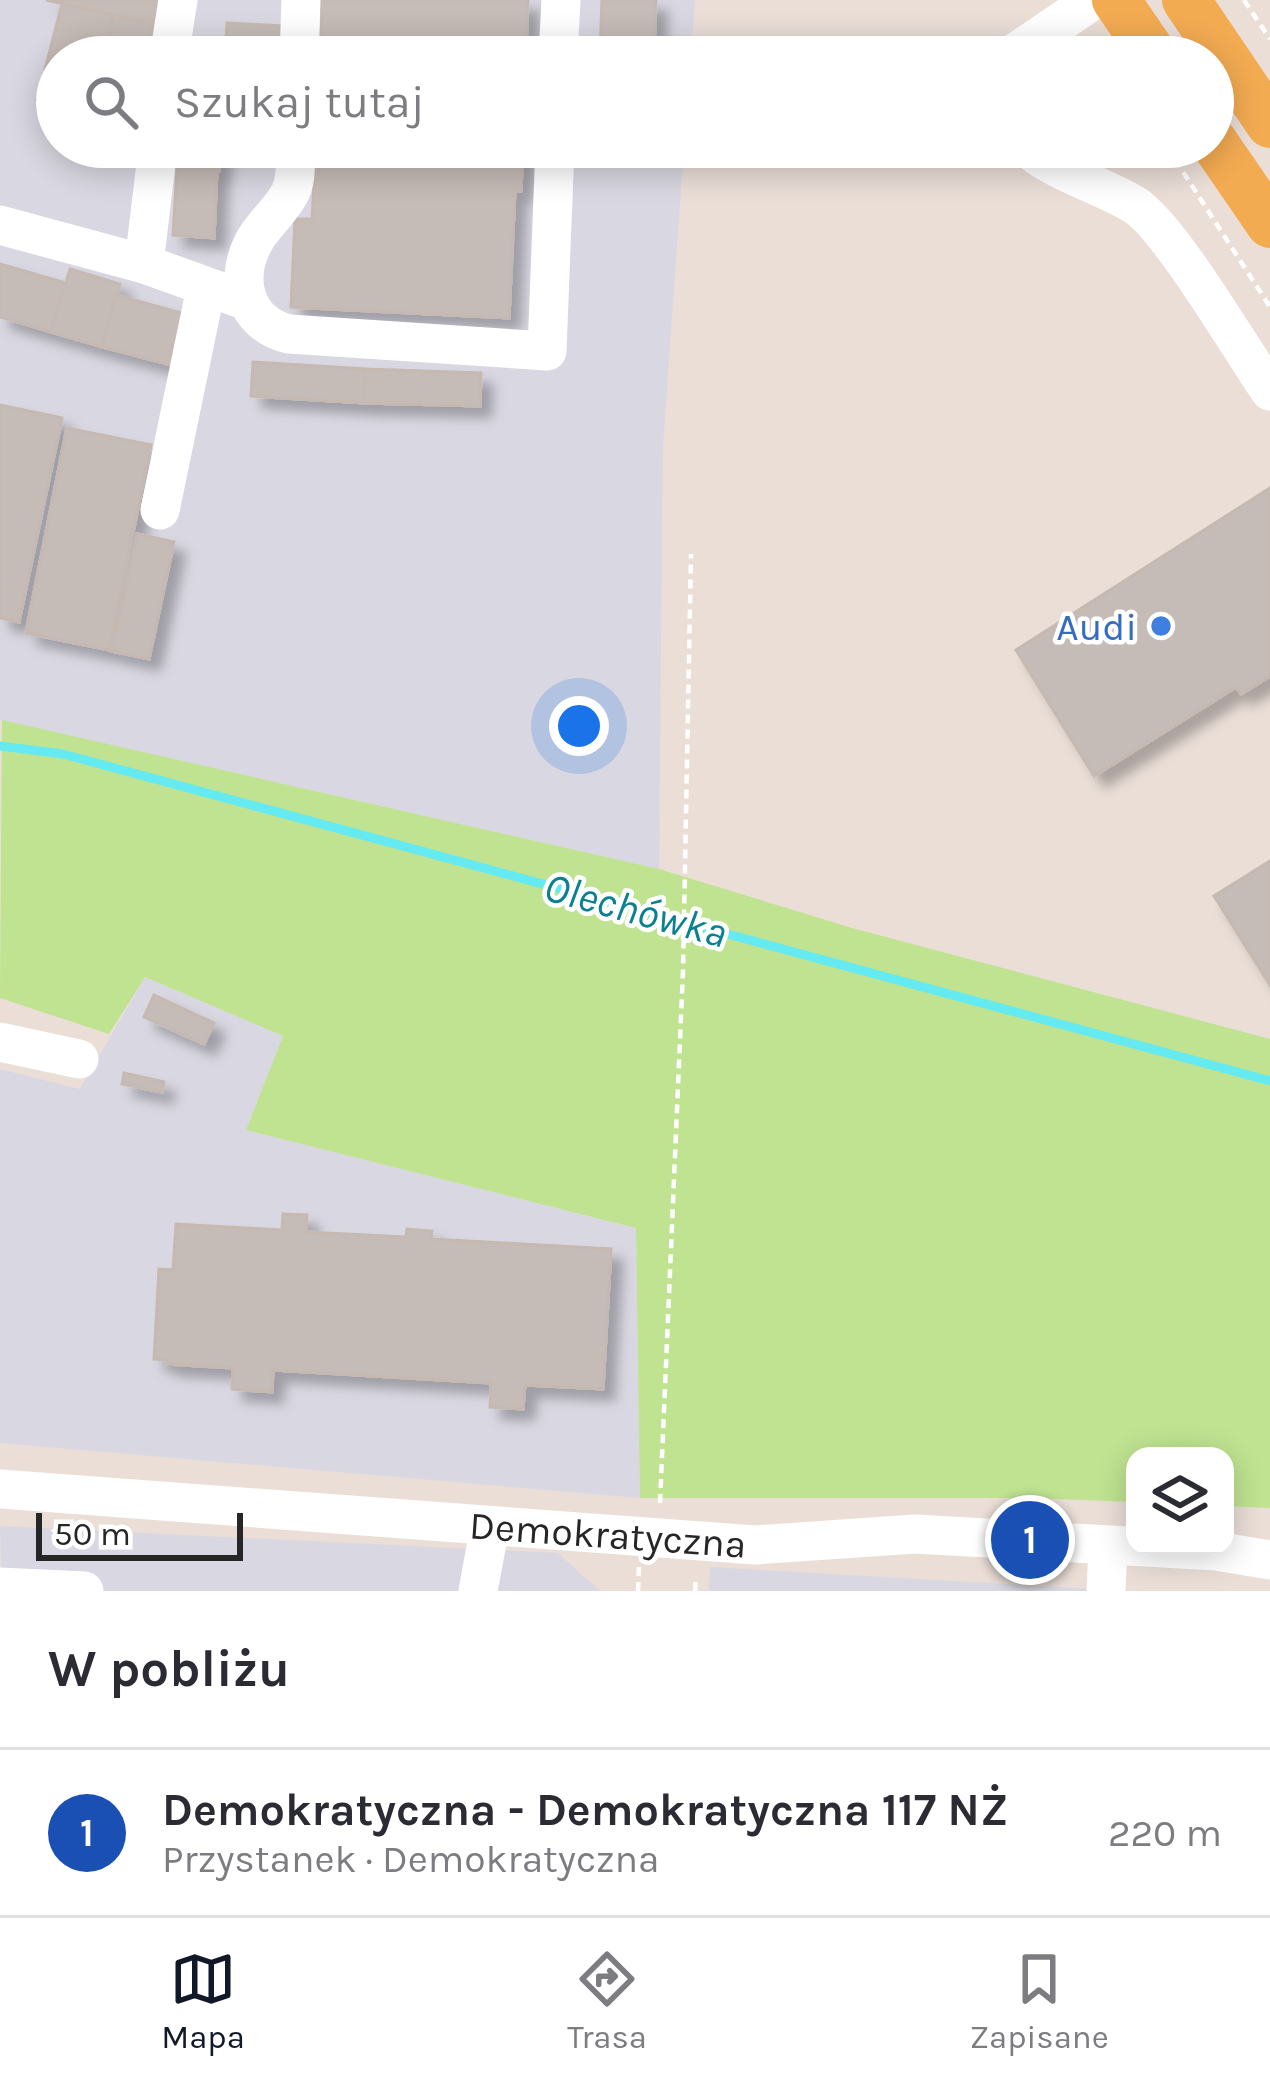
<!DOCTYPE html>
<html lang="pl">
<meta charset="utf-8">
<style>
:root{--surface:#fff;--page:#f2f2f3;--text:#2b2b33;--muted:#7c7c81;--line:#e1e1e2;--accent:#111827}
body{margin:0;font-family:Karla,sans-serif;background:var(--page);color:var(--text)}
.controls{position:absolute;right:36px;bottom:36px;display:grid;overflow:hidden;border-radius:24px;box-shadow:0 6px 30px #0003}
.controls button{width:108px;height:108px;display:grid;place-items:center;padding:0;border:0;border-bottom:3px solid var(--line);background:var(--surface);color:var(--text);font:60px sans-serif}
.scale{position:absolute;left:36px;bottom:30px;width:207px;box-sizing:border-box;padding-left:12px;border:6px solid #262626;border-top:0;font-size:33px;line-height:42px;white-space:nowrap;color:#262626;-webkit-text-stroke:9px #fff;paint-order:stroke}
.you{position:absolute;left:579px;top:726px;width:42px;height:42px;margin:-30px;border:9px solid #fff;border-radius:50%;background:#1a73e8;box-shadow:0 0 0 18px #1a73e833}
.badge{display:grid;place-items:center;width:78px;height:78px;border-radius:50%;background:var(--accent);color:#fff;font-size:39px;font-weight:700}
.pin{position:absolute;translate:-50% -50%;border:6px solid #fff;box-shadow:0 3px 12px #0006}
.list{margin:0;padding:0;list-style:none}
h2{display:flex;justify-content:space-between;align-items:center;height:156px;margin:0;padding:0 48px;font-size:51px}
h2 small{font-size:39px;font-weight:400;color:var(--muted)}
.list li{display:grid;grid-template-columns:78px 1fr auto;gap:36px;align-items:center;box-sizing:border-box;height:168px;padding:0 48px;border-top:3px solid var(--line)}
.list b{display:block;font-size:45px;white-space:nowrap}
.list p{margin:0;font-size:39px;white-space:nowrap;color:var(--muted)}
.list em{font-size:39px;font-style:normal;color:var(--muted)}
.icon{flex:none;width:66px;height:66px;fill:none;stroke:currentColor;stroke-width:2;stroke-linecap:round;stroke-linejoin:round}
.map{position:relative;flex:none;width:1270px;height:1591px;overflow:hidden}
.search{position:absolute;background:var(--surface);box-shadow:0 6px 30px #0003;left:36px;right:36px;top:36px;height:132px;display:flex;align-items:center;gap:30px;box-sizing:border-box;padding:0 42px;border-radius:66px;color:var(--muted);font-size:45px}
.sheet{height:324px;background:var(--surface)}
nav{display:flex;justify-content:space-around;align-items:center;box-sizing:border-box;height:168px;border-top:3px solid var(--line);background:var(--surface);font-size:33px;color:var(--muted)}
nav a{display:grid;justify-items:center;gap:6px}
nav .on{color:var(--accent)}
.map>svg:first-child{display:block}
.industrial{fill:#d9d8e2}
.green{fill:#bfe391}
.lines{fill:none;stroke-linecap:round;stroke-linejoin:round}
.stream{stroke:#65eaf1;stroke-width:9}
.building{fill:#c5bbb7;stroke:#c5b9b1;stroke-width:3;filter:url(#shadow)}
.path{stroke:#fff;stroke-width:4.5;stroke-dasharray:9 6;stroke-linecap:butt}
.minor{stroke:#fff;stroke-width:39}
.major{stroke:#f3ab52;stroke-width:48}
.shop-dot{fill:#3f7fe0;stroke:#fff;stroke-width:4.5}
.labels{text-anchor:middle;stroke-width:9;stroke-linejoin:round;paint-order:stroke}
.shop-label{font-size:39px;fill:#366cbe;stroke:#fff;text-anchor:end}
.street-label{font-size:39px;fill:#262626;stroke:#fff}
.water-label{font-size:42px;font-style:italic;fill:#0a8090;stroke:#fff}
</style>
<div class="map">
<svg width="1270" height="1591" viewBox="0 0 1270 1591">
<defs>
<filter id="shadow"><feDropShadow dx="11" dy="11" stdDeviation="6" flood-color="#0004"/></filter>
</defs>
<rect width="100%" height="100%" fill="#eaded7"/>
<!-- industrial -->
<g class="industrial">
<path d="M0,0H695L691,57H57V147H684L663,446L659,869L0,720Z"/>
<path d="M145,977L283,1036L246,1130L636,1228L640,1498L0,1443V1069L80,1089Z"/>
<path d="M0,1526L558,1553L600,1591H2Z"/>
<path d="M710,1567L1128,1591H709Z"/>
</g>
<!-- green -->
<path class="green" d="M2,720L659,869L852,928L1270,1039V1508L1225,1506V1456H1135V1502L1029,1498H640L636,1228L246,1130L283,1036L145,977L109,1034L0,998Z"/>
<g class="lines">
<!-- stream -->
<path class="stream" d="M0,746L63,754L1270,1081"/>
</g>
<!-- building -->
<g class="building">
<path d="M46,0H159L154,24Z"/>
<path d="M318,0H528L526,57H320L322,11L318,10Z"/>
<path d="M602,0H656L654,57H600Z"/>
<path d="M62,4L114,15L104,57H57V105L37,100Z"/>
<path d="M114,15L154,24L146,57H104Z"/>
<path d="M227,23L283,26L281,57H225Z"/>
<path d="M178,147H220L219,171L177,169Z"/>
<path d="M316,147H523L521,191H515L509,318L291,307L295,219H312Z"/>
<path d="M177,169L217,171L214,238L173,235Z"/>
<path d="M0,264L66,283L51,332L0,317Z"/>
<path d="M70,269L120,284L102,347L51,332Z"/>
<path d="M116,295L185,314L171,365L102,347Z"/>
<path d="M253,362L365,369L364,403L251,396Z"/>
<path d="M365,369L481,373L480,406L364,403Z"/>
<path d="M0,405L62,418L19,622L0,618Z"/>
<path d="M67,428L151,445L109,650L26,633Z"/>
<path d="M1270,488V676L1241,694L1236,687L1094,776L1016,650Z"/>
<path d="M137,534L174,542L149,659L112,651Z"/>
<path d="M1270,861V985L1214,896Z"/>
<path d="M154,995L214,1023L204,1044L144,1017Z"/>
<path d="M124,1073L164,1082L162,1092L122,1084Z"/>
<path d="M283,1214L307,1215L306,1232L406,1237L407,1229L432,1231L431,1239L611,1249L603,1389L525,1385L523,1409L490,1407L491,1383L273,1370L272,1392L232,1389L233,1368L167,1364L168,1360L154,1359L159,1269L173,1270L176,1224L282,1230Z"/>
</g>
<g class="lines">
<!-- path -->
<g class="path">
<path d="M1244,0L1270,39"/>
<path d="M1167,147L1270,307"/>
<path d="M660,1503L683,971L691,554"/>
<path d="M638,1591L639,1567"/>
<path d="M695,1591L696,1576"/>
</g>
<!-- minor -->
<g class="minor">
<path d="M169,57L178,0"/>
<path d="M299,57L301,0"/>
<path d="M558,57L561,0"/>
<path d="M1009,57L1093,0"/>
<path d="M296,147C295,162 297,179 290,193C281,210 266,222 256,238C233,277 243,323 289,334L547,351L555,147"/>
<path d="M1026,147C1058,174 1097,183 1133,204C1169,225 1242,351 1270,391"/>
<path d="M0,225L144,264L247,301"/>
<path d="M144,264L158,147"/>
<path d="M160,510L206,288"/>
<path d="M0,1042L79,1059"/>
<path d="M0,1489L755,1545L915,1534L1216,1551L1270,1560"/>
<path d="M0,1587L84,1591"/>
<path d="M478,1591L490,1526"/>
<path d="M1106,1591L1108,1546"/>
</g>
<!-- major -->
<g class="major">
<path d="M1116,0L1155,57"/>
<path d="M1186,0L1270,124"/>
<path d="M1213,141L1270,224"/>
</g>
</g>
<!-- markers -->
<circle class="shop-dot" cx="1161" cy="626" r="12"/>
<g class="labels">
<!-- shop labels -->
<g class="shop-label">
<text x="1137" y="640">Audi</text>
</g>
<!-- street labels -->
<g class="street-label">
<text transform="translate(608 1534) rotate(4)" y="14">Demokratyczna</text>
</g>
<!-- water labels -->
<g class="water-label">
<text transform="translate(636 909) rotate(15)" y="15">Olechówka</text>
</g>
</g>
</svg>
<div class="controls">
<button><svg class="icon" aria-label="layers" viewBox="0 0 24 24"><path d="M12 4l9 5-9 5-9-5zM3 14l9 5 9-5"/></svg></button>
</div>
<div class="scale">50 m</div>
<div class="you"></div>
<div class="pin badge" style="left:1030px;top:1540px;background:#1a4fb4">1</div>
<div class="search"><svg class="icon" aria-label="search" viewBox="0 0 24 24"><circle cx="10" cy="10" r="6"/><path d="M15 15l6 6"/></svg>Szukaj tutaj</div>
</div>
<section class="sheet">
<h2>W pobliżu<small></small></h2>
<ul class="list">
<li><span class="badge" style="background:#1a4fb4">1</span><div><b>Demokratyczna - Demokratyczna 117 NŻ</b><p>Przystanek · Demokratyczna</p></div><em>220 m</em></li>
</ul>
</section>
<nav>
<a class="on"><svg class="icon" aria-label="map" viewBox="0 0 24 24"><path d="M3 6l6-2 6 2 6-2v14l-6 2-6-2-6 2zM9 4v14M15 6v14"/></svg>Mapa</a>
<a><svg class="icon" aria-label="directions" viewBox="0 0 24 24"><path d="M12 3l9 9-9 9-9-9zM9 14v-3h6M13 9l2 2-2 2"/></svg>Trasa</a>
<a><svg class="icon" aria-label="saved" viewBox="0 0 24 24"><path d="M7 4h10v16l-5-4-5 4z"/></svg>Zapisane</a>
</nav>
